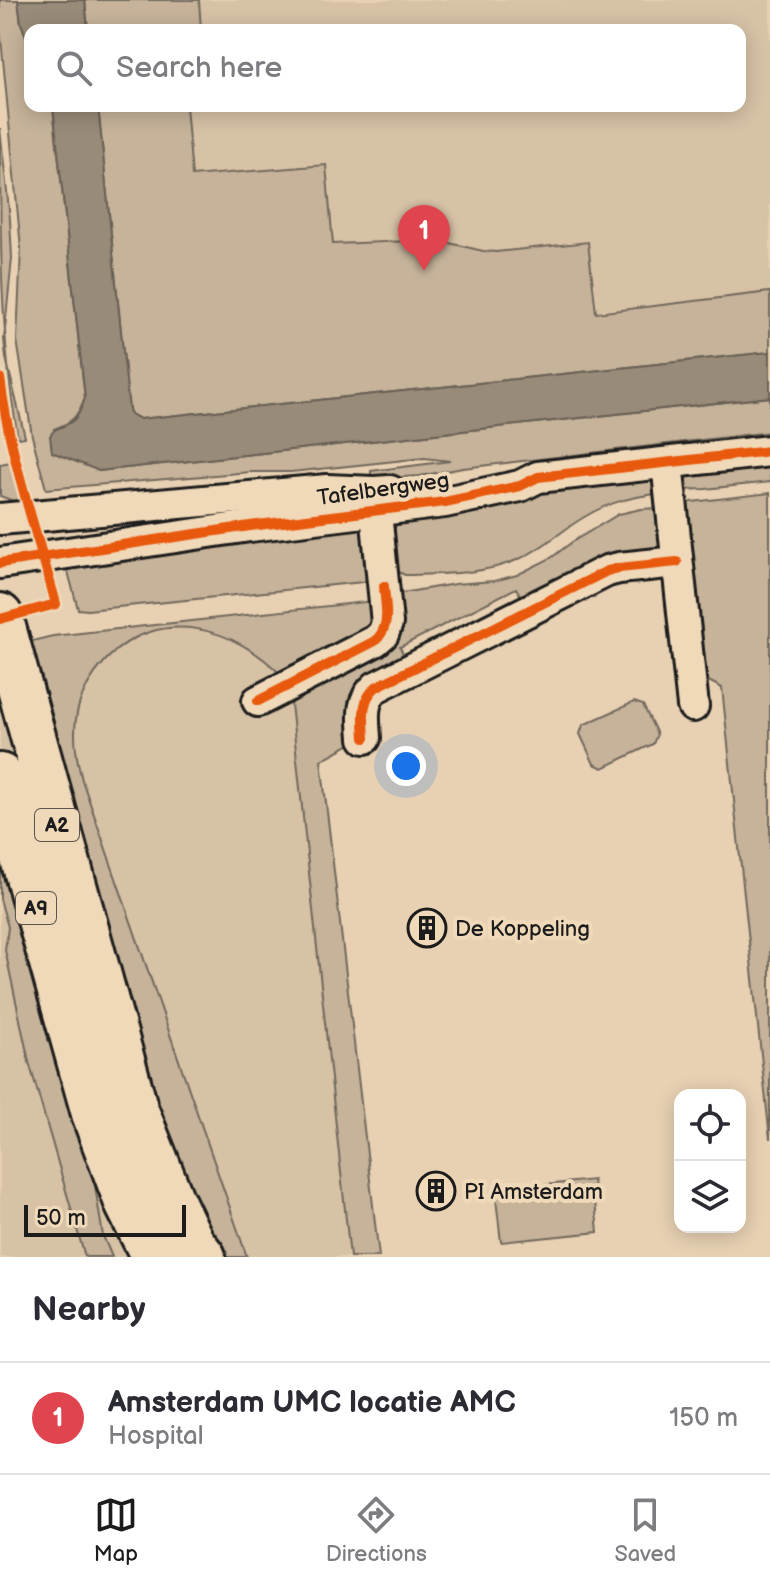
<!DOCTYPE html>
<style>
:root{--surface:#fff;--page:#f2f2f3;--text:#2b2b33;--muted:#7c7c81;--line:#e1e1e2;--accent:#1c1c1c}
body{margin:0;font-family:"Balsamiq Sans",sans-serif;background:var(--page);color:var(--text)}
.controls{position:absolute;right:24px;bottom:24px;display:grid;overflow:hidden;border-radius:16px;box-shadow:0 4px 20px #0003}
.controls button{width:72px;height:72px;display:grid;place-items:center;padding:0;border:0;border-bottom:2px solid var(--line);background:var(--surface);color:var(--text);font:40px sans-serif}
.scale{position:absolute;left:24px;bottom:20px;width:162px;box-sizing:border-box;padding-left:8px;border:4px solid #1c1c1c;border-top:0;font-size:22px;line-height:28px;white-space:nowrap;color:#1c1c1c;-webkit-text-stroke:6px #f0d9b9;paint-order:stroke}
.you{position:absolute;left:406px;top:766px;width:28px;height:28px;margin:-20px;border:6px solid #fff;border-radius:50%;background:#1a73e8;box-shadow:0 0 0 12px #1a73e833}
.badge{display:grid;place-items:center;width:52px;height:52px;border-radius:50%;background:var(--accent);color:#fff;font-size:26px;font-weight:700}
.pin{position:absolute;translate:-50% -66px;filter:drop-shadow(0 2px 4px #0008)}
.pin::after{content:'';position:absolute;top:42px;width:28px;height:24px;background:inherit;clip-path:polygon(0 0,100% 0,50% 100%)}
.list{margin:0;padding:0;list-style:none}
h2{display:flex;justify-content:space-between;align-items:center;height:104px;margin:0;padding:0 32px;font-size:34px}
h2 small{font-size:26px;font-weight:400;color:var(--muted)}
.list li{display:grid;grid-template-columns:52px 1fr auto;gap:24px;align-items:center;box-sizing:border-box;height:112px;padding:0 32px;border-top:2px solid var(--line)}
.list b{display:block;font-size:30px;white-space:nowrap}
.list p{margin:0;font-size:26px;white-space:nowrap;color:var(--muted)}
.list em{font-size:26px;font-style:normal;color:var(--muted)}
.icon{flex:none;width:44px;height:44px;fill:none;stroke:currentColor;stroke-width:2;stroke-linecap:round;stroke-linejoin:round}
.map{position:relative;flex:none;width:770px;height:1257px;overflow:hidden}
.search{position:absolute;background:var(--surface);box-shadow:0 4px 20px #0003;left:24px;right:24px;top:24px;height:88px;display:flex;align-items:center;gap:20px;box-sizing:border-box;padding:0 28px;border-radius:16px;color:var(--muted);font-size:30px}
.sheet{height:216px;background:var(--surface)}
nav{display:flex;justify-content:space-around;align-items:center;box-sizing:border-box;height:112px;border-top:2px solid var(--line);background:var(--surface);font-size:22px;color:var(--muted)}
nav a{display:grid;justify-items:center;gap:4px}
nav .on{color:var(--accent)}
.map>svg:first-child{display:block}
.built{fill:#d7c2a6}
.green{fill:#c6b39a;stroke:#71685b;stroke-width:2}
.water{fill:#998b79;stroke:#675f54;stroke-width:2}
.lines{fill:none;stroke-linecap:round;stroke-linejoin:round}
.minor-casing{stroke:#1c1c1c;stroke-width:36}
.highway-casing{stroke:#1c1c1c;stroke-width:50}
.minor{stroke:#f0d9b9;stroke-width:30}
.highway{stroke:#f0d9b9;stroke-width:44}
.cycleway-casing{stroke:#f0d9b9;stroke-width:15}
.cycleway{stroke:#e8590c;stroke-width:10}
.labels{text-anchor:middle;stroke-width:8;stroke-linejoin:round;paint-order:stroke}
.shield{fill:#f0d9b9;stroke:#5c554b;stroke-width:2}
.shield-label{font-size:20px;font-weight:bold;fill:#1c1c1c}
.street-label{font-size:22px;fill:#1c1c1c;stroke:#f0d9b9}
.poi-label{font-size:22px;fill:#1c1c1c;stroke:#f0d9b9;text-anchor:start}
</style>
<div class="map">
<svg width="770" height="1257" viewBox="0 0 770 1257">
<rect width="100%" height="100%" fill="#e8d1b3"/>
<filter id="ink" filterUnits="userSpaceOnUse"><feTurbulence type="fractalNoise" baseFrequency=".0125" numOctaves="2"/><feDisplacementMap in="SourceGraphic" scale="16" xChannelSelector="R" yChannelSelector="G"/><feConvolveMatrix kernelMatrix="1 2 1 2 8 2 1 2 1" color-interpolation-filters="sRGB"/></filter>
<g filter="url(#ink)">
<!-- built -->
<g class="built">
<path d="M48,0H770V377L126,450L60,106H740V30H52Z"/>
<path d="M227,619L282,666L299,703L360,1257H0V651L41,647Z"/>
</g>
<!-- green -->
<g class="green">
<path d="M0,0H18L21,23L30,47V106L53,107L85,399C76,418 74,421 54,429L99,471L770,397V432L463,468L420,476L371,479V471L450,461L424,458L291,472H251L46,489L32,436L17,340L21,248L0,28Z"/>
<path d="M85,0H199L201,30H88Z"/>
<path d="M98,106H186L192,176L326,165L333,244L437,240L483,251L496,252L588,242L596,313L770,292V352L140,419L131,414L129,410Z"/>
<path d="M0,128L10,219L12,258L4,339L6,358L25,437L18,438C0,337 0,232 0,128Z"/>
<path d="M11,462L21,501L11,500L0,496V464Z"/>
<path d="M770,466V482L705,489L681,490V479L693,475Z"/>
<path d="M647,479C655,482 660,485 662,493C633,497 611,501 586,516C563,529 544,548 519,559C487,574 446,574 411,575H405L394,570C393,549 388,535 401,517L519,495Z"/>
<path d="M770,493V1139L722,688L699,676L683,507L687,503L692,502Z"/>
<path d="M657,508L663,547L658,553L525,603L516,588L400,647L406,661L356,741L321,760L379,1257H350L291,704L310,687L402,593L455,584L494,581L517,575L551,558L572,542L619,514L641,509Z"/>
<path d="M357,524L368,536L369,579L363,582L88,610L78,609L66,564Z"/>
<path d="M374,601L375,610L371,627L282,676C236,627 158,605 107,659C91,676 79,696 76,719C73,740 77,760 82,780L247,1257H218L176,1186L31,644L32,641L53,636Z"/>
<path d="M634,702L643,705L657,734L653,744L603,768L594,764L580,734L583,725Z"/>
<path d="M0,824L88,1143L103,1236L112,1257H85L29,1062L5,950L8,927L0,899Z"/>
<path d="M593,1180L598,1232L501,1242L495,1190Z"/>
</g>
<!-- water -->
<g class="water">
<path d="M18,0H85L88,30H30V47L21,23Z"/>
<path d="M53,106H98L129,410L131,414L140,419L770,352V397L99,471L52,452L50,436C54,427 63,428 71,422C79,417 82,406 85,398Z"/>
</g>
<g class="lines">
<!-- minor casing -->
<g class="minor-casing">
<g id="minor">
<path d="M667,463L693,706"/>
<path d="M0,519L327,490L374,492L390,491"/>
<path d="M0,563L250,526L445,502L520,486L538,477L770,451"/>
<path d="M258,701L375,641L383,634L387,623L374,492"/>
<path d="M365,738C364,719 360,701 376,687L607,571L619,568L677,562"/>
</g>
</g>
<!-- highway casing -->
<g class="highway-casing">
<g id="highway">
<path d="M0,616L136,1111L171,1199L192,1243L203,1257"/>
<path d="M0,776L95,1117L128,1205L154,1257"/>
</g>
</g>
<!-- minor -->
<use href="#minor" class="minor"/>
<!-- highway -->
<use href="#highway" class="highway"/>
<!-- cycleway casing -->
<g class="cycleway-casing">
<g id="cycleway">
<path d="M0,378C9,455 36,529 56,604L0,619"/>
<path d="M0,563L250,526L445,502L520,486L538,477L770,451"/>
<path d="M258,701L375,641C392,626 385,606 384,586"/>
<path d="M365,738C364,719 360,701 376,687L607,571L619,568L677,562"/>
</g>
</g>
<!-- cycleway -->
<use href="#cycleway" class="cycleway"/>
</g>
</g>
<!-- icons -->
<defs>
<g id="building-ring" transform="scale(2)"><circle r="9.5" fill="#f0d9b9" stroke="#1c1c1c" stroke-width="1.5"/><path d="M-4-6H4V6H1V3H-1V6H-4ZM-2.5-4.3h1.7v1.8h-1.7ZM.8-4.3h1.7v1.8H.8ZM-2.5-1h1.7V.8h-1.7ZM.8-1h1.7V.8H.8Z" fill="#1c1c1c"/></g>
</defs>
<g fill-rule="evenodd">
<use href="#building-ring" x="427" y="928"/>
<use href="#building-ring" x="436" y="1191"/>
</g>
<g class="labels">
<!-- shield labels -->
<g class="shield">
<rect x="35" y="809" width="44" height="32" rx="6"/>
<rect x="16" y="892" width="40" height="32" rx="6"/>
</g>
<g class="shield-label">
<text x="57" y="832">A2</text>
<text x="36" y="915">A9</text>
</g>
<!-- street labels -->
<g class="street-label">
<text transform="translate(383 488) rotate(-8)" y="8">Tafelbergweg</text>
</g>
<!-- poi labels -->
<g class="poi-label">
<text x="455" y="936">De Koppeling</text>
<text x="464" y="1199">PI Amsterdam</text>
</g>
</g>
</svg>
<div class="controls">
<button><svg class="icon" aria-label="locate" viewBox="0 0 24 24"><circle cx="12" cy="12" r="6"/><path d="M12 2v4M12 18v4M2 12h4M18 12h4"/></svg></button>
<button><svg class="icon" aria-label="layers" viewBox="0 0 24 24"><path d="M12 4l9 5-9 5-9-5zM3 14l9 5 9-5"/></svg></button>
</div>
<div class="scale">50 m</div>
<div class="you"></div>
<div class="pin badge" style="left:424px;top:271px;background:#e0444e">1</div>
<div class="search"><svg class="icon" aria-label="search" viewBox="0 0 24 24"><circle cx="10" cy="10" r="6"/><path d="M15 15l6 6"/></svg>Search here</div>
</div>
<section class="sheet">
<h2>Nearby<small></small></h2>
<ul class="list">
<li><span class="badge" style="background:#e0444e">1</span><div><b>Amsterdam UMC locatie AMC</b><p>Hospital</p></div><em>150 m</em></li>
</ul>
</section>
<nav>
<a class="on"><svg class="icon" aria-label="map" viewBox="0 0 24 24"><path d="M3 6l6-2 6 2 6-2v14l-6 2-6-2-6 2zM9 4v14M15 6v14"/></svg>Map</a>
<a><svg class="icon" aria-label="directions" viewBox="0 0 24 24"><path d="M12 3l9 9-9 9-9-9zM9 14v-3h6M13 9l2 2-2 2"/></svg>Directions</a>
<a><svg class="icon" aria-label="saved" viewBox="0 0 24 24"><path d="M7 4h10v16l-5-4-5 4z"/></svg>Saved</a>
</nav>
